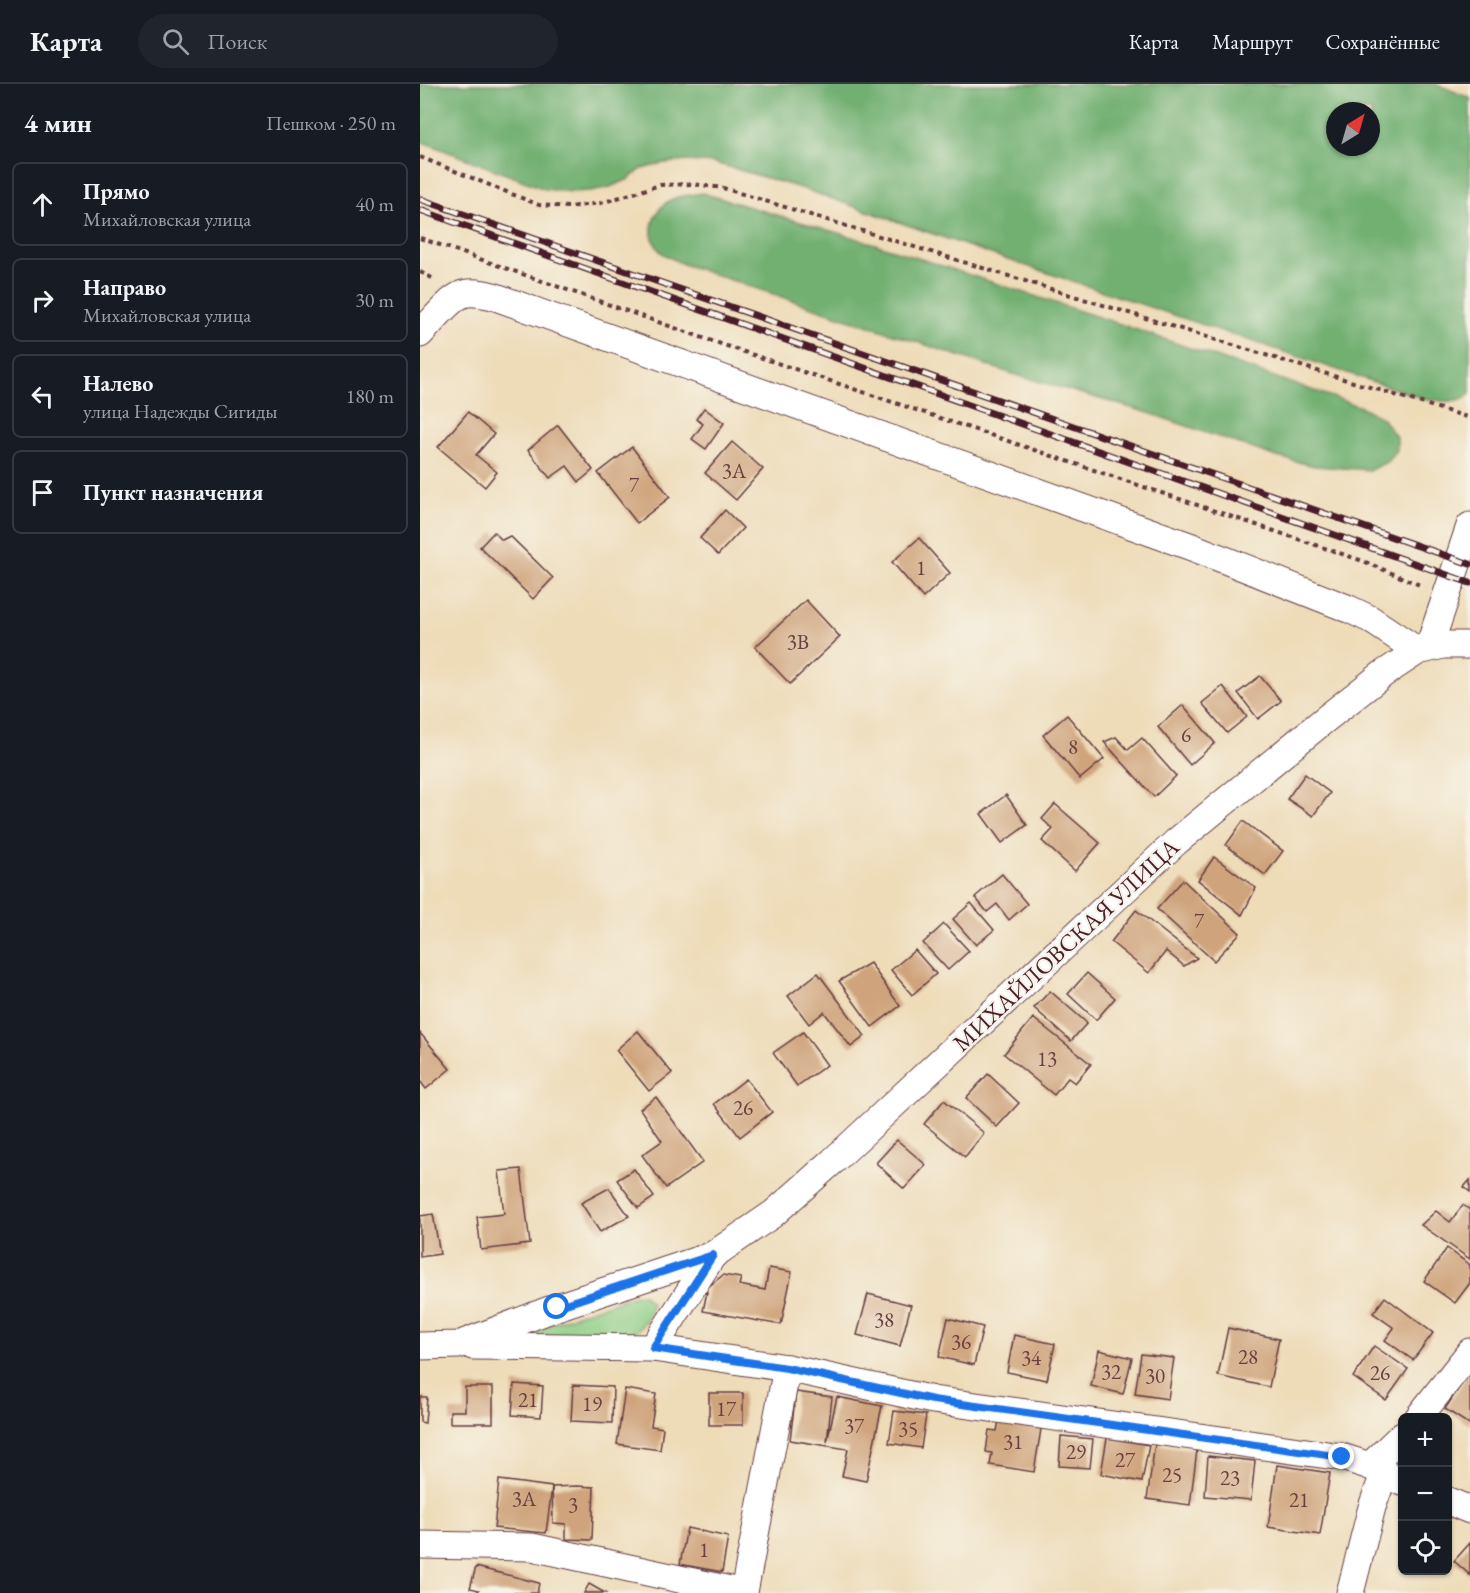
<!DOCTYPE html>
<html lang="ru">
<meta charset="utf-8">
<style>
:root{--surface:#171b24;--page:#20242c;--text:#f1f3f6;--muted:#9ea1a6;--line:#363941}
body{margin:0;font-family:"EB Garamond",serif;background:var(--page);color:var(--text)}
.controls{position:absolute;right:18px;bottom:18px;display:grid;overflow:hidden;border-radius:9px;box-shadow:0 2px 4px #0004}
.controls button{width:54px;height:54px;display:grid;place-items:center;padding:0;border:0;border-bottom:2px solid var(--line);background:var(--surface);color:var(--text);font:30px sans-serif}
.compass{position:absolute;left:906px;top:18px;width:54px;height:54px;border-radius:50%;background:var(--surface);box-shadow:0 2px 4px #0004;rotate:37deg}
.stop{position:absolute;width:18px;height:18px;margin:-14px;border:4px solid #1a73e8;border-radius:50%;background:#fff}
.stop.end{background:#1a73e8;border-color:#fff;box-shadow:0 2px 6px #0008}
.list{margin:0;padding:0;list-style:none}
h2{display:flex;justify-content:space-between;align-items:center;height:78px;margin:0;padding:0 24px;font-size:26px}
h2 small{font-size:20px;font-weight:400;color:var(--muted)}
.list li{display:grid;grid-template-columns:39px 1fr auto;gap:18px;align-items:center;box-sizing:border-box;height:84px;margin:0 12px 12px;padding:0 12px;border:2px solid var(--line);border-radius:9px}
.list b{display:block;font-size:22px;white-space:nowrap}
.list p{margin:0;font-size:20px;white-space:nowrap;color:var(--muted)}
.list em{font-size:20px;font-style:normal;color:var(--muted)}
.icon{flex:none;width:33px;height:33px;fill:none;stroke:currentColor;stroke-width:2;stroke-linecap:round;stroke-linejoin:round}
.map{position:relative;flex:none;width:1050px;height:1509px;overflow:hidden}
header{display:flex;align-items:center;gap:36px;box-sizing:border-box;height:84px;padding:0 30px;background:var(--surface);border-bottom:2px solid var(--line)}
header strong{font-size:28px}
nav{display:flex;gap:33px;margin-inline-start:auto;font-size:21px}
.search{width:420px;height:54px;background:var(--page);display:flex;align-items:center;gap:15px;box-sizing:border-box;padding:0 21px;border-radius:33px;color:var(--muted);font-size:22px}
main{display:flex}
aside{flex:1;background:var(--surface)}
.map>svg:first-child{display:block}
.green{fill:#8dcd85;stroke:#6c7658;stroke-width:1.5}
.forest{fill:#72b072;stroke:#5e684e;stroke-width:1.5;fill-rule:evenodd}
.building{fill:#cfa47d}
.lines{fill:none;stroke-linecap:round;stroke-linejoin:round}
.minor-casing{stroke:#633b40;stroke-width:29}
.path{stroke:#633b40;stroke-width:4;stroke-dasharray:4.5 4.5;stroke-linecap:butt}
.minor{stroke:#fff;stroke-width:27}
.rail-casing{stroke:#4a1f2b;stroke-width:7}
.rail{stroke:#f7f3e8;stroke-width:4.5;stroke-dasharray:14;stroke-linecap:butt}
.route{stroke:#1a73e8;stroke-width:8}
.labels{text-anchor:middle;stroke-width:4.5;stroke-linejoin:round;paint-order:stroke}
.number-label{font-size:21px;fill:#6b4040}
.street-label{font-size:24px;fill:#4a1f2b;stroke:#f7f3e8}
</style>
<header>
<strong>Карта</strong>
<div class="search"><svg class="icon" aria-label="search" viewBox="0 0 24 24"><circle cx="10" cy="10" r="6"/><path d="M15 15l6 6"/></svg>Поиск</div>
<nav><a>Карта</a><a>Маршрут</a><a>Сохранённые</a></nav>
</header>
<main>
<aside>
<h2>4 мин<small>Пешком · 250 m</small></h2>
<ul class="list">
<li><svg class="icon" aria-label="ahead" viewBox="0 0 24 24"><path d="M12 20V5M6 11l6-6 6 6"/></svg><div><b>Прямо</b><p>Михайловская улица</p></div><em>40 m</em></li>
<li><svg class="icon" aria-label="right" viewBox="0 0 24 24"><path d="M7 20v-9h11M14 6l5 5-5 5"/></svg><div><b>Направо</b><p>Михайловская улица</p></div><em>30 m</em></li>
<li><svg class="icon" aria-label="left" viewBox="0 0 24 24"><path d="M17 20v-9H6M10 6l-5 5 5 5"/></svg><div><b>Налево</b><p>улица Надежды Сигиды</p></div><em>180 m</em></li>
<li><svg class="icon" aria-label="arrive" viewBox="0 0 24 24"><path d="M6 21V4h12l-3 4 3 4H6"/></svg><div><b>Пункт назначения</b></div></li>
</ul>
</aside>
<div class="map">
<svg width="1050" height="1509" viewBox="0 0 1050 1509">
<rect width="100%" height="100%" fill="#f7f3e8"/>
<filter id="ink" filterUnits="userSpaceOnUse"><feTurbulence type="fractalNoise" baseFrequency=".0167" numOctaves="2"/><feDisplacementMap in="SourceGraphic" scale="12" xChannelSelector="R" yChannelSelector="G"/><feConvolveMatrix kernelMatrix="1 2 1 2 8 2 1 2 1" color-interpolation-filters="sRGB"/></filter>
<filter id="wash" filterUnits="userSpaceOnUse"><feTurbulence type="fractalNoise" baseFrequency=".008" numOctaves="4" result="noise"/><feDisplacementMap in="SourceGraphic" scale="24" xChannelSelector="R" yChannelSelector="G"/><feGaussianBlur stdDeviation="1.35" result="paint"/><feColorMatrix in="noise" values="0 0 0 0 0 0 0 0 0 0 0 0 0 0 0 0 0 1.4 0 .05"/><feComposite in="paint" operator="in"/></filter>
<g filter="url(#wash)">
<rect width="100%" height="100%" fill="#eedcb9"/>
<!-- green -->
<path class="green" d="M222,1210L231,1219C230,1233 223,1243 211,1250L101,1252L103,1249L216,1211Z"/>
<!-- forest -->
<g class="forest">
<path d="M0,0H1016L1050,14V310C1036,321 1019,317 1002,314L568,169L384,105L295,79L268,77L244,79L222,85L207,96L190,103L170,107L151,108L125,105L0,57ZM915,27H951V63H915Z"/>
<path d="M282,109L452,159L694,238L944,324L962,334L977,354V366L967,378L950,386L895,382L857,373L729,329L593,290L263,180C256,176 244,172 239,166C223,146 236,120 258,113C266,111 274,111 282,109Z"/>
</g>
<g id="blocks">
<!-- building -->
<g class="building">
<path d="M284,324L304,339L286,365L272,355L283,340L276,335Z"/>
<path d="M48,328L74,350L56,371L77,388L65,403L18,363Z"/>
<path d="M138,341L173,386L159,398L147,382L130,394L108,366Z"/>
<path d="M312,358L343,385L316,416L285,389Z"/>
<path d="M212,363L250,413L217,439L178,389Z"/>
<path d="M305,426L323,444L298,471L280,454Z"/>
<path d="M74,448L82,456L90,452L133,494L113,515L60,463Z"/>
<path d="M499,454L530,489L503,514L472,478Z"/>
<path d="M386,516L420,553L370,600L335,563Z"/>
<path d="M840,592L861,617L838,635L818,609Z"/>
<path d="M803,602L827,633L807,649L782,619Z"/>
<path d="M763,621L795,659L770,681L738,643Z"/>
<path d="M647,631L684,675L660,695L623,651Z"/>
<path d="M696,653L708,666L722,654L756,692L734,713L684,658Z"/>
<path d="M885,690L910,709L893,732L867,715Z"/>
<path d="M586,711L607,741L582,759L561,730Z"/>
<path d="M635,720L680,759L655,787L622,757L633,745L622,735Z"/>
<path d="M823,737L863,767L845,791L806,761Z"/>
<path d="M794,773L836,804L822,831L778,796Z"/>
<path d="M582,790L607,820L589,836L577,820L567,828L555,813Z"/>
<path d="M763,796L820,849L794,877L737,825Z"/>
<path d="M551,819L574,846L556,861L533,835Z"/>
<path d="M716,826L777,874L764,882L746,867L729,889L691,858Z"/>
<path d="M524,840L549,867L528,886L503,859Z"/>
<path d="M495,866L516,890L492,911L471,886Z"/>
<path d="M450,879L480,922L452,943L419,897Z"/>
<path d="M398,889L445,952L431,963L404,928L389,940L368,912Z"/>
<path d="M667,889L695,914L676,936L648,910Z"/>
<path d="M630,907L667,939L651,957L614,924Z"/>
<path d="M613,934L671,980L655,999L648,994L634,1011L584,970Z"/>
<path d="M218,947L252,989L229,1007L196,966Z"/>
<path d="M383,948L407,981L377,1002L353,969Z"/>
<path d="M0,949L30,985L6,1005L0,997Z"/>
<path d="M568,990L599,1019L577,1043L546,1014Z"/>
<path d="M326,995L352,1028L320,1053L294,1020Z"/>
<path d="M236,1013L283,1078L246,1104L222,1071L242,1057L220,1025Z"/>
<path d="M524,1016L564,1049L545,1073L504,1040Z"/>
<path d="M477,1056L506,1081L484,1105L456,1079Z"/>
<path d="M101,1085L110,1160L61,1166L57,1133L84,1130L79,1087Z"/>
<path d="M214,1085L234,1113L218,1124L197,1096Z"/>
<path d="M1050,1096V1108L1044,1103Z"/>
<path d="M189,1104L209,1132L180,1148L161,1119Z"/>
<path d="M1043,1121L1050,1126V1175L1001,1141L1016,1127L1030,1138Z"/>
<path d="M13,1130L20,1170L0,1173V1132Z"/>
<path d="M1027,1164L1050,1181V1199L1035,1219L1004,1197Z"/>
<path d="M349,1184L372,1188L361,1241L283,1227L288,1203L303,1191L321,1194L319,1201L345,1206Z"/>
<path d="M448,1210L491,1221L480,1262L437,1251Z"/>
<path d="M965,1213L1013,1249L993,1276L965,1256L974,1244L953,1229Z"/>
<path d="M528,1234L563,1243L554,1281L519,1273Z"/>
<path d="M808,1244L859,1255L849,1303L798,1292Z"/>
<path d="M594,1251L635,1260L627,1296L587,1288Z"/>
<path d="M954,1262L988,1285L966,1316L933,1293Z"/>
<path d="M679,1266L712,1274L703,1310L671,1302Z"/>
<path d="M721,1270L754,1274L748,1315L715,1310Z"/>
<path d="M1050,1287V1341L1025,1325Z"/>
<path d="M94,1300L123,1302L121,1333L92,1331Z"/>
<path d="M153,1301L193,1303L192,1339L151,1337Z"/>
<path d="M45,1303H73V1339H30V1327H45Z"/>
<path d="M205,1305L236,1310L231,1342L243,1344L240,1366L197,1360Z"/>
<path d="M376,1308L412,1313L407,1358L417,1313L462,1322L446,1397L422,1392L428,1365L370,1356Z"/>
<rect x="289" y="1309" width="34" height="32"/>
<path d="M0,1313H7L5,1339L0,1338Z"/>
<path d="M474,1327L506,1331L501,1364L469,1359Z"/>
<path d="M579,1337L621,1345L614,1388L570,1381L572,1369L566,1368L569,1346L577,1347Z"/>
<path d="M641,1352L673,1355L670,1384L639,1382Z"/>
<path d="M687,1354L729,1361L722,1398L681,1390Z"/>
<path d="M735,1360L777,1366L770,1421L727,1415Z"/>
<path d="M788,1372L835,1377L831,1416L785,1412Z"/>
<path d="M857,1381L910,1389L900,1451L848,1443Z"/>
<path d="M79,1396L132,1403L126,1449L74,1444Z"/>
<path d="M157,1402L174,1403L172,1456L146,1455V1440L133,1439L132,1403Z"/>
<path d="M267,1444L308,1453L302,1488L260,1480Z"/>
<path d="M1050,1459V1491L1034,1477Z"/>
<path d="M56,1483L119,1499L117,1509H57L59,1506L50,1504Z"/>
<path d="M169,1500L185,1509H164Z"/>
</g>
</g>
</g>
<g filter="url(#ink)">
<use href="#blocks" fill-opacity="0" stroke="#633b40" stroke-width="1.5"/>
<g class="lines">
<!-- minor casing -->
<g class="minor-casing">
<g id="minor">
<path d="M0,250C11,239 29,215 43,210C52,207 64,210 73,212L772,463L929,525L950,535L998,567"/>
<path d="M1009,563L1050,442"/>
<path d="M0,1262L38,1261L137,1223L293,1171L353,1130L413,1077L756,758L903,637L963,590L998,567L1023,561H1050"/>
<path d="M53,1262L233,1264L367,1284L513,1316L922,1373L950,1382L982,1398"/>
<path d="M233,1264L293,1171"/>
<path d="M998,1334L1050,1268"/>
<path d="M950,1382L982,1351"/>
<path d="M1028,1417L1050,1426"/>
<path d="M0,1461L112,1463L324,1509"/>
<path d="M324,1508L367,1284"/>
<path d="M930,1509L952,1423L964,1390"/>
</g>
</g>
<!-- path -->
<g class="path">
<path d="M0,73L119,121L149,123L181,119L240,101L272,100L303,104L1050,334"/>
<path d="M0,154L289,256L943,477L1002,502"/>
<path d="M0,188L16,196"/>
</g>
<!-- minor -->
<use href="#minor" class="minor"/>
<!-- rail casing -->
<g class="rail-casing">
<g id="rail">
<path d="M0,115L1050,480"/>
<path d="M0,126L1050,499"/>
</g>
</g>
<!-- rail -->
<use href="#rail" class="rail"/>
</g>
</g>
<g class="lines" filter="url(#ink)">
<!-- route -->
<path class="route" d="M137,1223L293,1171L233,1264L367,1284L513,1316L922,1373"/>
</g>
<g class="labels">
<!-- number labels -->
<g class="number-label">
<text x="314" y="394">3А</text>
<text x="214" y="408">7</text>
<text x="501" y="491">1</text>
<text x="378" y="565">3В</text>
<text x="766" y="658">6</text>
<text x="653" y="670">8</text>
<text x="779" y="844">7</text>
<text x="627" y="982">13</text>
<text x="323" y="1031">26</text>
<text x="464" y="1243">38</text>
<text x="541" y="1265">36</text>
<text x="828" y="1280">28</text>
<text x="611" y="1281">34</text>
<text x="691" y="1295">32</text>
<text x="960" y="1296">26</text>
<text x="735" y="1299">30</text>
<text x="108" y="1323">21</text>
<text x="172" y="1327">19</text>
<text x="306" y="1332">17</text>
<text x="434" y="1349">37</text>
<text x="488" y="1352">35</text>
<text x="593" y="1365">31</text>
<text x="656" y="1375">29</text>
<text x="705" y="1383">27</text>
<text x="752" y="1398">25</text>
<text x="810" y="1401">23</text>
<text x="104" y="1422">3А</text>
<text x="879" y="1423">21</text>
<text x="153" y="1428">3</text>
<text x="284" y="1473">1</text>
</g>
<!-- street labels -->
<g class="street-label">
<text transform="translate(646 861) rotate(-43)" y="8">МИХАЙЛОВСКАЯ УЛИЦА</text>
</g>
</g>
</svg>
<div class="controls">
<button>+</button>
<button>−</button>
<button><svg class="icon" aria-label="locate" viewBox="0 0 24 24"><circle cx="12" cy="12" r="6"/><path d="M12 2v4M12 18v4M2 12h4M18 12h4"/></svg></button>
</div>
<svg class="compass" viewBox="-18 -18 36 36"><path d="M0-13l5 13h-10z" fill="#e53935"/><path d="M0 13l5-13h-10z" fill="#9ea1a6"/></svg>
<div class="stop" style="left:137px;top:1223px"></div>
<div class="stop end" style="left:922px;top:1373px"></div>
</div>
</main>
